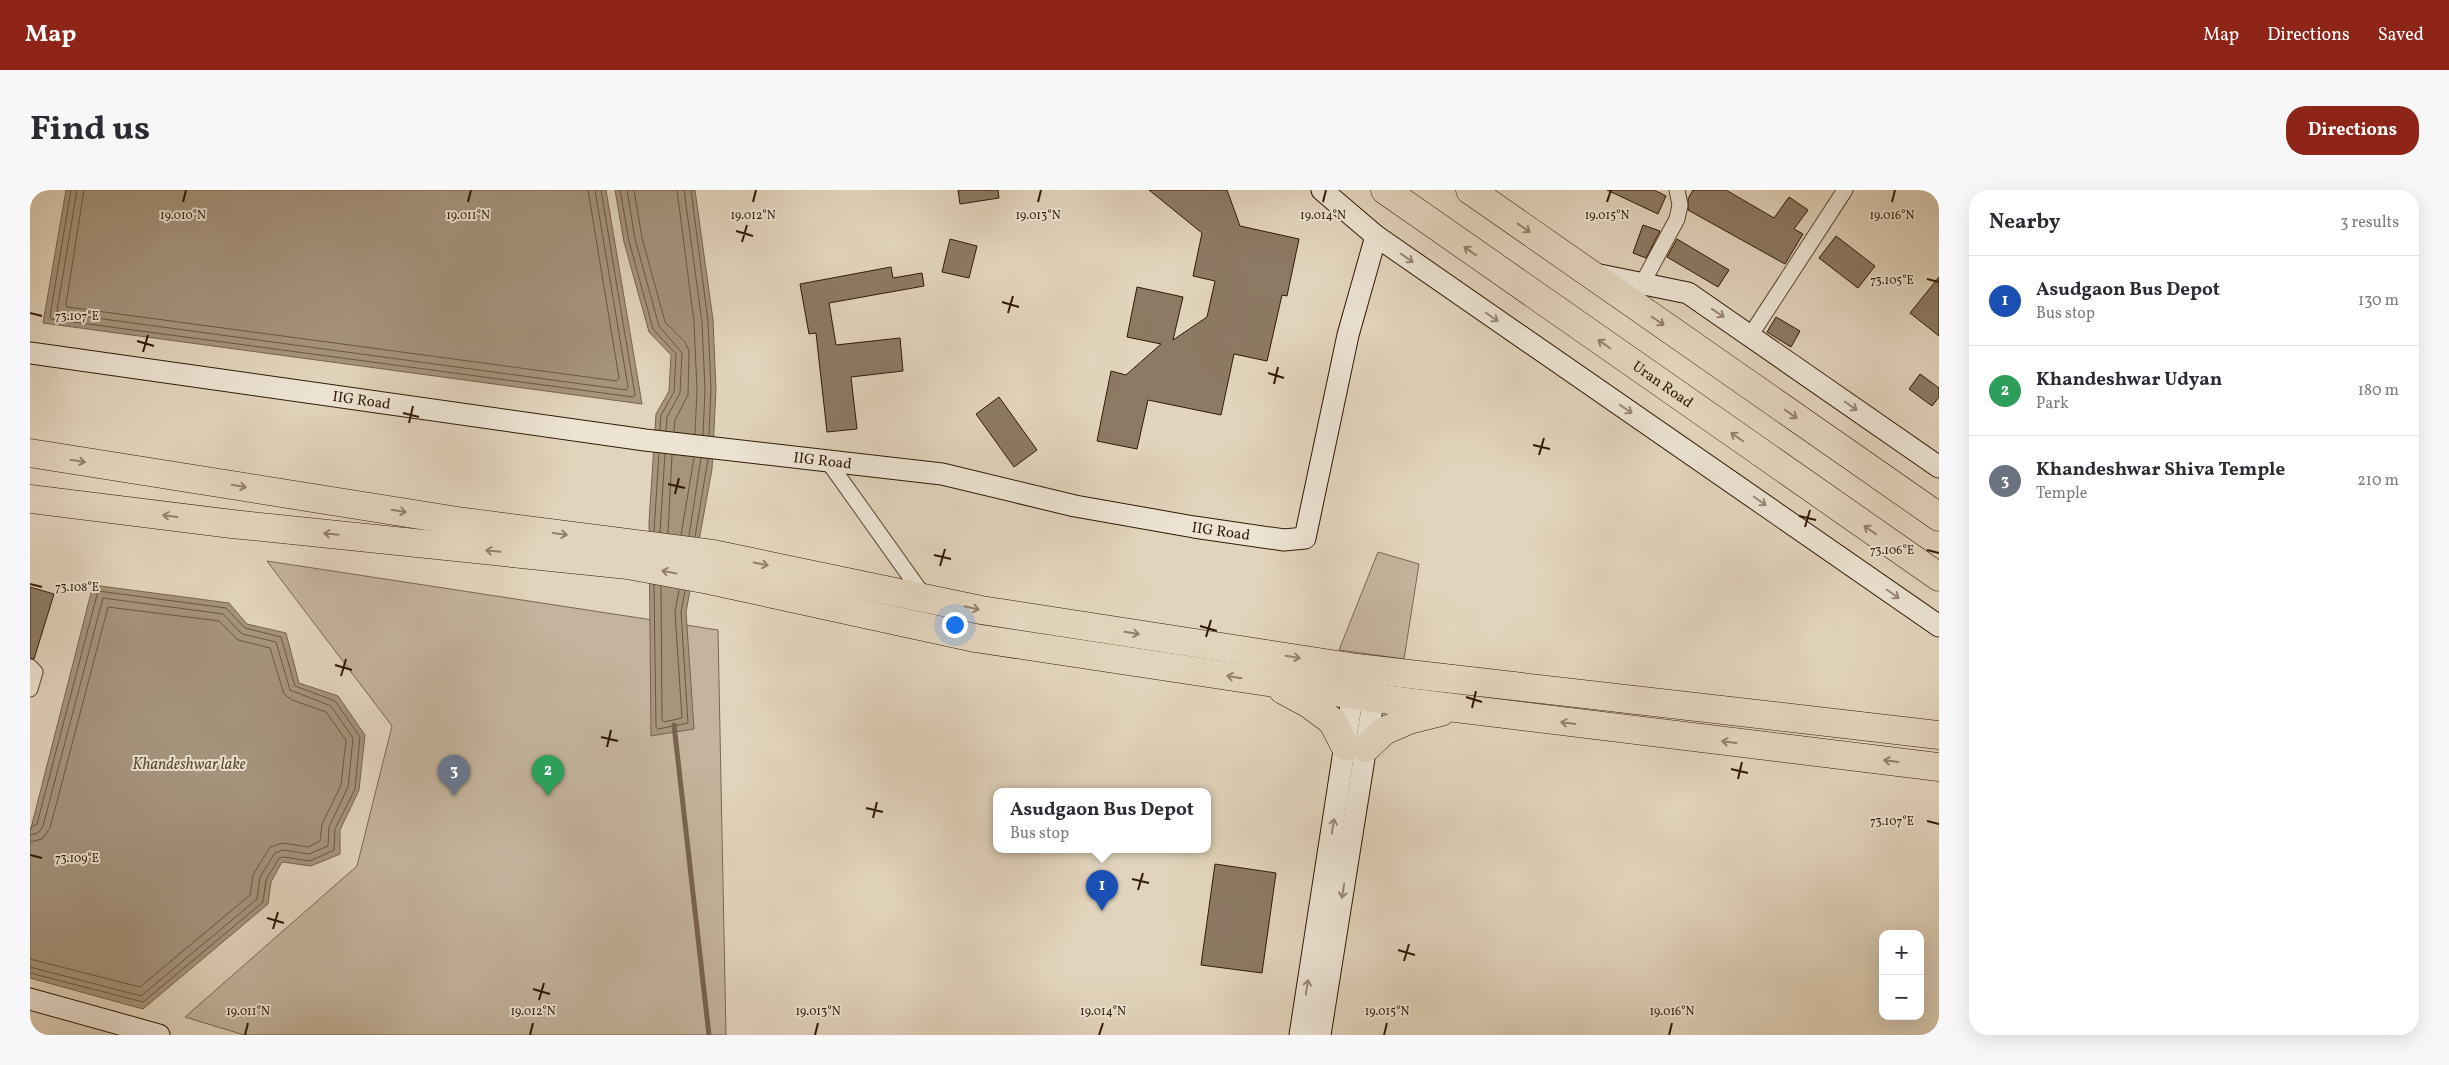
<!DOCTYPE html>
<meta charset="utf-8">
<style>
:root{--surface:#fff;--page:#f7f7f7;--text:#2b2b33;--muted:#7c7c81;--line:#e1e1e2;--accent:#8f2418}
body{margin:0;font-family:Vollkorn,serif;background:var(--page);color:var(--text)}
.controls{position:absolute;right:15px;bottom:15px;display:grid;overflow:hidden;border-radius:10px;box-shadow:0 5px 20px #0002}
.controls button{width:45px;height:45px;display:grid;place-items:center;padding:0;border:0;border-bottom:1px solid var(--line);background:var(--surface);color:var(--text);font:25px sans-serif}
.you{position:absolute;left:924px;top:434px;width:18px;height:18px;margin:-12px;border:4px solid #fff;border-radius:50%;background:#1a73e8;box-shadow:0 0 0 8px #1a73e833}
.badge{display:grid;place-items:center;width:32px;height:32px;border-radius:50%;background:var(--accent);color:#fff;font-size:16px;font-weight:700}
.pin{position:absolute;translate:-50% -41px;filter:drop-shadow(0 1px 2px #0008)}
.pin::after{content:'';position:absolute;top:26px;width:18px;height:15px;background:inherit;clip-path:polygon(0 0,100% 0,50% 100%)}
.popup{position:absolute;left:963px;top:598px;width:218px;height:65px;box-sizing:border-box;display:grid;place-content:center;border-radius:10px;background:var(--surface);filter:drop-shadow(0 1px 4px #0005);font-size:16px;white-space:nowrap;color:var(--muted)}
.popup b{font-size:19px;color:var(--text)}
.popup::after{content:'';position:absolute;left:50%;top:100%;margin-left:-10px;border:10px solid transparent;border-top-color:var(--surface)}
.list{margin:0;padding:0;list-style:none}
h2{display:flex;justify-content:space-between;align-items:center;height:65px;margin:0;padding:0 20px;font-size:21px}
h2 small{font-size:16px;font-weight:400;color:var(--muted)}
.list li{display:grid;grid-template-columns:32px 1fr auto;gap:15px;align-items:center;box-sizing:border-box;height:90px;padding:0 20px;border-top:1px solid var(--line)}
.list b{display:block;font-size:19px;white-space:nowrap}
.list p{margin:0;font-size:16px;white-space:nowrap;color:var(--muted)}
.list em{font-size:16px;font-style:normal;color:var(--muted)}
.map{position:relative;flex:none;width:1909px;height:845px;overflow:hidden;border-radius:20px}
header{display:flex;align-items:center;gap:30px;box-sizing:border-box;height:70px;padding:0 25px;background:var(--accent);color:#fff}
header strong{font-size:24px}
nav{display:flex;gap:28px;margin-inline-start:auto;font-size:18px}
.intro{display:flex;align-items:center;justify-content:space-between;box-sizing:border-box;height:120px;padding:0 30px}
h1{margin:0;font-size:35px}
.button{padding:12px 22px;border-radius:20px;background:var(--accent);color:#fff;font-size:18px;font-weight:700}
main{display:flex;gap:30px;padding:0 30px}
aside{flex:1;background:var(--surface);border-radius:20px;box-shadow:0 5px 20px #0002}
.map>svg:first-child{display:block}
.green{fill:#c4b49d;stroke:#7a6650}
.water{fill:#a6947d;stroke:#77634d}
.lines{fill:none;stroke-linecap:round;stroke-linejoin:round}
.shore{stroke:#6c5640;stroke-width:1}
.stream{stroke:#77634d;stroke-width:5}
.building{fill:#8d7a64;stroke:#311904}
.street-casing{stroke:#5d4832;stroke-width:17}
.secondary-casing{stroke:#311904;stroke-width:23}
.highway-casing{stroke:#311904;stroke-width:29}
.street{stroke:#ece3d3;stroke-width:15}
.secondary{stroke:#ece3d3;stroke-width:21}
.highway{stroke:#e2d4bc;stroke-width:28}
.oneway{stroke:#928069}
.oneway2{stroke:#988876}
.ticks{fill:none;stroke:#311904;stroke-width:2}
.labels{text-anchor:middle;stroke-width:4;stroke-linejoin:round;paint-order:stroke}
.street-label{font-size:15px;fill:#311904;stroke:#ece3d3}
.water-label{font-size:16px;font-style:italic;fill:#604a34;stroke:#ece3d3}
.ticks-label{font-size:12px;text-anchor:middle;fill:#311904;stroke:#ece3d3;stroke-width:4;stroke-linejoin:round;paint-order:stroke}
</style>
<header>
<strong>Map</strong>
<nav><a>Map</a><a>Directions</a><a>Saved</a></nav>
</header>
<div class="intro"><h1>Find us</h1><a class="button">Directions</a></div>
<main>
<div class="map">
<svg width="1909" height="845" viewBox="0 0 1909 845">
<rect width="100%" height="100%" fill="#e2d4bc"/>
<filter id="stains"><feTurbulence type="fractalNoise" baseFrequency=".004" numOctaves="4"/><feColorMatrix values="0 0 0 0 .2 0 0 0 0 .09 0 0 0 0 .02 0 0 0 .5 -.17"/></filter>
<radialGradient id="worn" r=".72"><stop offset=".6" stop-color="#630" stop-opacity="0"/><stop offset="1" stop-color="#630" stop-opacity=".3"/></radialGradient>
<!-- green -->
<g class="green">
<path d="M1348,362L1389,374L1374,469L1309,460Z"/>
<path d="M237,371L688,440L696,845H214L155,827L327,676L362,536Z"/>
</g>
<!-- water -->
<g class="water">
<path d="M36,0H576L612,214L13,133Z"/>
<path d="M585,0H665L683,130L686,200L682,279L656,422L664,539L621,546L619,332L626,224L639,201L641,165L619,142L594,52Z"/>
<path d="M63,395L199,413L217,434L256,443L269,493L308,506L335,545L329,600L310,640V664L281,676L252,672L241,692L238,714L113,819L0,788V642Z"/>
</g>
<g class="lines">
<!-- shore -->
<g class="shore">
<path d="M41,0L20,126L21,129L603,207L605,205L571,0"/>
<path d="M47,0L27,121L29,123L596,200L598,197L565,0"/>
<path d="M54,0L36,114L37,117L587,191L589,188L558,0"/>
<path d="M590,0L599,51L623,139L646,164L644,202L631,225L630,240"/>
<path d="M597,0L605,49L629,136L652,163L650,203L637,227L636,240"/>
<path d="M604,0L612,48L635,132L655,152L659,161L658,205L645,230L644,241"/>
<path d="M647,0L664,132L667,200L665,244"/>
<path d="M654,0L672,132L675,200L673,245"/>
<path d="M661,0L678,131L681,200L679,245"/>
<path d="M624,341L629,264"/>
<path d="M630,342L635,264"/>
<path d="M638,343L642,265"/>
<path d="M651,345L664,268"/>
<path d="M659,346L671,268"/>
<path d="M665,347L678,269"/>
<path d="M624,395L626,537L628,539L658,533L651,422L655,401"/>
<path d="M631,396L632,530L634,532L652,528L645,422L649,400"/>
<path d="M0,638L7,634L68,401L196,418L215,438L251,447L265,496L305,511L330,547L325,599L305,639L304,660L280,671L254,667L249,668L236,690L233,712L113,812L0,783"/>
<path d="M0,645L8,643L13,636L73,408L193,424L212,444L246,452L260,500L301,516L323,548L318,597L299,637L298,656L279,664L253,660L245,663L230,687L227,709L111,806L0,777"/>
<path d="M0,652L12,649L20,638L78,417L189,431L208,450L240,458L254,504L262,510L296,522L316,550L311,595L292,634L290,651L278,657L253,653L240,657L223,685L220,705L110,797L0,769"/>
</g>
<!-- stream -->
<path class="stream" d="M644,535L679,845"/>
</g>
<!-- building -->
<g class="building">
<path d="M928,0H968L969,8L930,14Z"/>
<path d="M1119,0H1197L1210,36L1269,49L1257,106L1252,105L1237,171L1204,164L1191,225L1118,210L1107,259L1067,251L1081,181L1096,185L1131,154L1097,147L1107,97L1153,107L1143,150L1177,127L1185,91L1163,86L1172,43Z"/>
<path d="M1577,0H1624L1636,6L1628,24Z"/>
<path d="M1663,0H1696L1744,28L1759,7L1778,20L1764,39L1773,44L1755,74L1658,20V9Z"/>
<path d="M1613,35L1630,41L1616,68L1603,63Z"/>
<path d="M1806,46L1845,76L1828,98L1789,68Z"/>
<path d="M920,49L947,56L939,88L912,82Z"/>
<path d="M1647,49L1699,80L1688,97L1637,67Z"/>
<path d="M861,77L863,88L892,83L894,96L799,113L806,155L870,148L873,181L821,187L827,239L797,242L786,143L779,144L770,94Z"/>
<path d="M1909,87V146L1880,123Z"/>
<path d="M1746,127L1770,141L1761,157L1737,142Z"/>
<path d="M1890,184L1909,198V207L1902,216L1879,199Z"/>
<path d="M969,207L1007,260L984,277L946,224Z"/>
<path d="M0,397L24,404L4,469L0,468Z"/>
<path d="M1185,674L1246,683L1232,783L1171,775Z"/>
</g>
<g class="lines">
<!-- street casing -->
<g class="street-casing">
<g id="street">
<path d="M1612,94L1647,29L1650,15L1647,0"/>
<path d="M1720,146L1815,0"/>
<path d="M797,270L896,409"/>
<path d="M0,477L5,482L0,499"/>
</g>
</g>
<!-- secondary casing -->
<g class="secondary-casing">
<g id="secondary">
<path d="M1292,0L1346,46L1909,436"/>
<path d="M1565,84L1658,103L1909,277"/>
<path id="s1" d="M0,163L615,250L912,284L1045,316L1164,337L1254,350L1275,348L1318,145L1346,46"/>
<path d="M0,809L129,845"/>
<path d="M1270,845L1325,490"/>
<path d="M1290,845L1346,493"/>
</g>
</g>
<!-- highway casing -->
<g class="highway-casing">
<g id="highway">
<path id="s2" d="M1355,0L1909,387"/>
<path d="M1440,0L1909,327"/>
<path d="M0,263L434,332L683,364L951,420L1327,478L1909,545"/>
<path d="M0,309L202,334L598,375L679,390L945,448L1344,508L1909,577"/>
<path d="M1253,500L1279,514L1302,531L1315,556"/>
<path d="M1336,558L1354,541L1379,530L1411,522"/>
</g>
</g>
<!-- street -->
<use href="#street" class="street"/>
<!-- secondary -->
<use href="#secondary" class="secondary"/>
<!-- highway -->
<use href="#highway" class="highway"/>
</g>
<!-- one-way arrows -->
<defs><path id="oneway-shaft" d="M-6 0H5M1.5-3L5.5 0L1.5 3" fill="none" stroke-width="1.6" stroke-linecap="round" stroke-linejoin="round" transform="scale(1.25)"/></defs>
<g class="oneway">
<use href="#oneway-shaft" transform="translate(1494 38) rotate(35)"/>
<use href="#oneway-shaft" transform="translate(1440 61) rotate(-145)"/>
<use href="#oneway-shaft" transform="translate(1628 131) rotate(35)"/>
<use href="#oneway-shaft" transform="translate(1574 154) rotate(-145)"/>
<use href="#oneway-shaft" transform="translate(1761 224) rotate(35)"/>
<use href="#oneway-shaft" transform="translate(1707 247) rotate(-145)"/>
<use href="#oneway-shaft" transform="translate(48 271) rotate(9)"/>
<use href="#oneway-shaft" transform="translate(209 296) rotate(9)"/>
<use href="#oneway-shaft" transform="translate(369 321) rotate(9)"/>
<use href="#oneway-shaft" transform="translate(140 326) rotate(-173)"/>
<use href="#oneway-shaft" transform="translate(1840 340) rotate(-145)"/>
<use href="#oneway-shaft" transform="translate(301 344) rotate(-174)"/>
<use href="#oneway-shaft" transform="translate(530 344) rotate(7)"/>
<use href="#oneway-shaft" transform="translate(463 361) rotate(-174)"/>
<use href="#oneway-shaft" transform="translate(731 374) rotate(12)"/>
<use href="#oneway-shaft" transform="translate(639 382) rotate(-169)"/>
<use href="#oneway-shaft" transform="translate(942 418) rotate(13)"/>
<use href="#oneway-shaft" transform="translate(1102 443) rotate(9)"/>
<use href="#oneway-shaft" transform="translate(1263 467) rotate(9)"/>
<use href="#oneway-shaft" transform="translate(1204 487) rotate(-171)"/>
<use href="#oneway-shaft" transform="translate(1538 533) rotate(-173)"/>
<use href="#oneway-shaft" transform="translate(1699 552) rotate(-173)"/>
<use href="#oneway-shaft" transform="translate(1861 571) rotate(-173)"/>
</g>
<g class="oneway2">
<use href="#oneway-shaft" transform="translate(1377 68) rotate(35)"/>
<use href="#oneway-shaft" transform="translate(1688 123) rotate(34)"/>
<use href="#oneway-shaft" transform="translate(1462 127) rotate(35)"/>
<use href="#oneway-shaft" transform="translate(1821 216) rotate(35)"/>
<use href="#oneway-shaft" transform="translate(1596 219) rotate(35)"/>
<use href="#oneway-shaft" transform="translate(1730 311) rotate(35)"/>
<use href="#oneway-shaft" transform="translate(1863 404) rotate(35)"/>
<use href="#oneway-shaft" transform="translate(1303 636) rotate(-81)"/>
<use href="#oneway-shaft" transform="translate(1313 701) rotate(99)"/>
<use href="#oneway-shaft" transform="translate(1277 797) rotate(-81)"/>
</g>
<!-- ticks -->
<path class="ticks" d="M153,12L156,0M438,12L441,0M723,12L726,0M1008,12L1011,0M1293,12L1296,0M1577,12L1581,0M1862,12L1865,0M706,41L723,46M712,52L717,35M1897,89L1909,92M972,112L989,117M0,123L12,126M978,123L983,106M107,151L124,156M113,162L118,145M1238,183L1254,188M1244,194L1248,177M373,223L389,227M379,233L383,216M1503,255L1520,259M1509,265L1514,248M638,294L655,298M645,304L649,288M1769,326L1786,330M1775,337L1780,320M1897,360L1909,363M904,365L921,369M910,376L915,359M0,394L12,397M1170,436L1187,441M1176,447L1181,430M305,475L322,480M311,486L316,469M1436,507L1452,512M1442,518L1446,501M571,547L588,551M577,557L581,540M1701,579L1718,583M1708,589L1712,572M836,618L853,622M843,628L847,612M1897,631L1909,634M0,665L12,668M1102,689L1119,693M1108,700L1113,683M237,728L254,733M243,739L248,722M1368,760L1385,765M1374,771L1379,754M503,799L520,804M509,810L514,793M215,845L218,833M500,845L503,833M785,845L788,833M1069,845L1073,833M1354,845L1357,833M1639,845L1642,833"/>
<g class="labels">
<!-- street labels -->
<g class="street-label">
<text dy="5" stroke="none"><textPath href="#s2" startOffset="339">Uran Road</textPath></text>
<text dy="5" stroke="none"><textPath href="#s1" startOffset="335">IIG Road</textPath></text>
<text dy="5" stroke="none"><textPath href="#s1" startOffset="800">IIG Road</textPath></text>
<text dy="5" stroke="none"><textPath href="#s1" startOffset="1205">IIG Road</textPath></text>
</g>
<!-- water labels -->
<g class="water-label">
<text x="159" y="579">Khandeshwar lake</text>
</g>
</g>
<g class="ticks-label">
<text x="153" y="29">19.010°N</text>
<text x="438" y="29">19.011°N</text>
<text x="723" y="29">19.012°N</text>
<text x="1008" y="29">19.013°N</text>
<text x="1293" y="29">19.014°N</text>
<text x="1577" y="29">19.015°N</text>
<text x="1862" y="29">19.016°N</text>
<text x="1862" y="94">73.105°E</text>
<text x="47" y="130">73.107°E</text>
<text x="1862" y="364">73.106°E</text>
<text x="47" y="401">73.108°E</text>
<text x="1862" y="635">73.107°E</text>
<text x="47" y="672">73.109°E</text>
<text x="218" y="825">19.011°N</text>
<text x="503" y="825">19.012°N</text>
<text x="788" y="825">19.013°N</text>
<text x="1073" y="825">19.014°N</text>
<text x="1357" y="825">19.015°N</text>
<text x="1642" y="825">19.016°N</text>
</g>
<rect width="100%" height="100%" filter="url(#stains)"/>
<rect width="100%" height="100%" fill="url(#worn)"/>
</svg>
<div class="controls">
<button>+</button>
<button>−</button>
</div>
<div class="you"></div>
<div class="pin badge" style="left:1072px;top:721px;background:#1a4fb4">1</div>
<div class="popup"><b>Asudgaon Bus Depot</b>Bus stop</div>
<div class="pin badge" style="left:518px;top:606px;background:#2e9e5b">2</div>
<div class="pin badge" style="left:424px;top:606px;background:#6b7280">3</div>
</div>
<aside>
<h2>Nearby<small>3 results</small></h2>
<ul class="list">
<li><span class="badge" style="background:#1a4fb4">1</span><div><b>Asudgaon Bus Depot</b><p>Bus stop</p></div><em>130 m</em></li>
<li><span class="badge" style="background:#2e9e5b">2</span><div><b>Khandeshwar Udyan</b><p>Park</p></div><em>180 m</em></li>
<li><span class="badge" style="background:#6b7280">3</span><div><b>Khandeshwar Shiva Temple</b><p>Temple</p></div><em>210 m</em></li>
</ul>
</aside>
</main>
